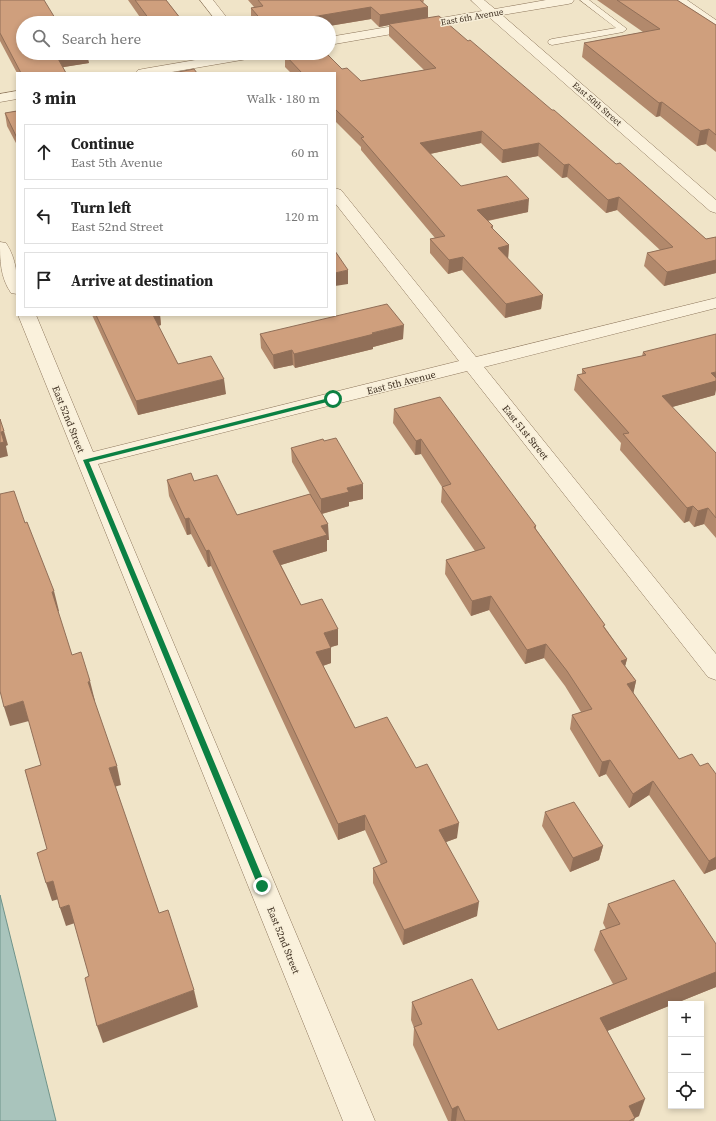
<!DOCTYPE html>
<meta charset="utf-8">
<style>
:root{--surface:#fff;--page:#f6f6f6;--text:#222;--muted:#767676;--line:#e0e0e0}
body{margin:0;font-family:"Source Serif 4",serif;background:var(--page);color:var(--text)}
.controls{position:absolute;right:12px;bottom:12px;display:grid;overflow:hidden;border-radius:0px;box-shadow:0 2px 6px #0003}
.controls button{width:36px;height:36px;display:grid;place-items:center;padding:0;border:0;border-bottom:1px solid var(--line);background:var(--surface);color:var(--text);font:20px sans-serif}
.stop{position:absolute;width:12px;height:12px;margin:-9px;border:3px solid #0b8043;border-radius:50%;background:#fff}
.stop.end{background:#0b8043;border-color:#fff;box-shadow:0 1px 4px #0008}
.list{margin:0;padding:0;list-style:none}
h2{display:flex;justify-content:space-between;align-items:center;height:52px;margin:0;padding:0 16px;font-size:17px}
h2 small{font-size:13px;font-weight:400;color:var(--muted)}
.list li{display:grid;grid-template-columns:26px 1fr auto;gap:12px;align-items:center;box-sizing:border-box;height:56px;margin:0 8px 8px;padding:0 8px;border:1px solid var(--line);border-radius:0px}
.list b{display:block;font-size:15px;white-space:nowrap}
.list p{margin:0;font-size:13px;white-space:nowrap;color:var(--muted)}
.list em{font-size:13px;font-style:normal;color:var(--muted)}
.icon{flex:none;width:22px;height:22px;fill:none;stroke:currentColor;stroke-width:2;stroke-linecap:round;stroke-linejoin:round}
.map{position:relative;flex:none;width:716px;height:1121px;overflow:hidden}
.search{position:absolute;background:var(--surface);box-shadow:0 2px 6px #0003;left:16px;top:16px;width:320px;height:44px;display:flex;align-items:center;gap:10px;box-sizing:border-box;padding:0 14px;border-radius:22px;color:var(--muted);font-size:15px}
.panel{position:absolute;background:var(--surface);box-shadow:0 2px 6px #0003;left:16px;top:72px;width:320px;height:244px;border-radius:0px}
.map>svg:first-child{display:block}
.water{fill:#a9c4bc;stroke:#6f938a}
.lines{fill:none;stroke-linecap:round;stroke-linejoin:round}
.lane-casing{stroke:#8d765c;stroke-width:1}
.street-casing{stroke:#8d765c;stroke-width:1}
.lane{fill:#faf1dc;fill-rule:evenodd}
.street{fill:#faf1dc;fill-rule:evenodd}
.wall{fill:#b2896c}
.shaded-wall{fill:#916f58}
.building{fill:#cf9f7d;stroke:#916f58}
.route{fill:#0b8043}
.labels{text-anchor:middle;stroke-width:3;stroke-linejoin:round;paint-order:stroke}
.far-street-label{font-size:9px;fill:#3d2e20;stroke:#f7eed8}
.street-label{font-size:10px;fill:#3d2e20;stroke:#f7eed8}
</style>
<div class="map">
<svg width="716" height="1121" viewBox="0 0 716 1121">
<rect width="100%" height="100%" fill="#f0e4c8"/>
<!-- water -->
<path class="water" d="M0,895L56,1121H0Z"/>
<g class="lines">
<!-- lane casing -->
<g class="lane-casing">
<g id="lane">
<path d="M580,0H589L627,29L623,32L552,45L549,44L548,42L549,40L552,39L616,28Z"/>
<path d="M677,0H687L716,20V27Z"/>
</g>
</g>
<!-- street casing -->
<g class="street-casing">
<g id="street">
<path d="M200,0H213L231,23H218Z"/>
<path d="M471,0H484L495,9L546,0H574L572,3L568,4L502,15L716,200V213L710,211L489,17L329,45V37L482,11Z"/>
<path d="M236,53H266L264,56L259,57L166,73H136L138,70L143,69Z"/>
<path d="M17,91V99L0,102V94Z"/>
<path d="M335,188L341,190L476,357L716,298V308L484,367L716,654V680L708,677L467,371L98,464L375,1121H343L18,315H36L93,452L459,361L335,203Z"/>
<path d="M0,242L6,243C17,260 17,275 17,294L11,293C0,277 0,260 0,242Z"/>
</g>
</g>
<!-- lane -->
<use href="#lane" class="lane"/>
<!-- street -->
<use href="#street" class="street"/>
</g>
<!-- wall -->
<g class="wall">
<path d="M0,0L23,23L89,63L63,67L66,73H17L0,41Z"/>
<path d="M128,0H166L184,23H144Z"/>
<path d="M248,0H424L423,3L428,18L468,41L706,239L716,237V273L664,286L644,266L647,253L660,250L617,210L606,213L567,177L562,178L538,156L502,163L481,143L430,154L461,186L528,212L488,221L493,226V229L509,245L508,259L543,295L541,309L505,318L462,270L448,274L430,253V239L435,238L361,150V147L335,121V73H291L285,67V58L281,53H326L342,69L361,81L424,70L389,36V25L379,27L371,19L329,26V23H254L251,20V8L254,7Z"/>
<path d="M597,0H677L716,25V152L706,144L697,146L660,116L656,117L582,57L584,43L643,32Z"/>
<path d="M17,111V145L7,126L5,113Z"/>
<path d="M92,315H160L161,325L158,326L178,364L226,394L138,415Z"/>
<path d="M260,334L403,339L373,347V349L295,368L293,365L274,369L261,348Z"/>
<path d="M643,352L715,395L672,407L716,453V538L704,524L694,527L689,521L684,523L620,450L621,443L574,390L577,375L582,374V369L642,356Z"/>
<path d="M394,409L536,526V529L627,659L625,666L636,681L633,693L679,759L700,766L716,774V869L704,874L649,795L629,808L606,774L599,777L570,729L572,715L581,712L565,686L544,658L525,664L489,610L471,616L445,574L446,560L475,551L441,502L442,487L421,454L415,455L393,423Z"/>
<path d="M291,448L363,499L349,502V506L322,514L329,540H327V551L281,565L301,605L338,645L331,647V663L323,666L355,728L416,768L457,838L446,842L477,916L403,945L373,883V868L381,865L365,830L338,840L211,566L208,567L191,534L187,535L169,496L167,480L194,481L237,515L310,494L292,462Z"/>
<path d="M545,812L603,846L599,860L570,872L542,826Z"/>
<path d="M608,904L716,944V987L607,1031L639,1116L635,1118L634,1121H448L413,1045L414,1028L411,1020L412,1002L498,1030L613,984L594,950L600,931L606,929L603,923Z"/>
</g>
<!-- shaded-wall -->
<g class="shaded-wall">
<path d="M371,7V19L329,26V23H294V20Z"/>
<path d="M428,7V19L389,24V25L379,27L380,15Z"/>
<path d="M70,53H87L89,63L58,68L56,55Z"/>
<path d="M662,102L660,116L656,117L659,103Z"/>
<path d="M709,129L706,144L697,146L700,131Z"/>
<path d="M482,131L481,143L420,156V143Z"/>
<path d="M539,143L538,156L502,163L503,150Z"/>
<path d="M569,164L567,177L562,178L564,165Z"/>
<path d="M619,197L617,210L606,213L608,200Z"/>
<path d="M529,199L528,212L476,223L477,210Z"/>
<path d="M509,245L508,259L498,248Z"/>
<path d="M463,257L462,270L448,274L449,260Z"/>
<path d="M716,260V273L664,286L667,272Z"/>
<path d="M348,270V284L335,286V273Z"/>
<path d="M543,295L541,309L505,318L506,304Z"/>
<path d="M152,315H160L161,325L154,327Z"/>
<path d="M404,325L403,339L373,347V349L295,368L294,354L372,333Z"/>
<path d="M292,350L293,365L274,369L273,355Z"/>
<path d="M716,372V390L715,395L658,411L662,396L711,373Z"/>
<path d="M224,379L226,394L138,415L136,401Z"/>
<path d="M4,431L8,445L6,446L8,456L0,458V443L1,432Z"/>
<path d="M421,439V454L415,455L416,441Z"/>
<path d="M363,484V499L349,502V506L321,514V499L347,488Z"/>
<path d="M693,506L689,521L684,523L687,508Z"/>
<path d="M708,508L704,524L694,527L698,511Z"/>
<path d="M189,518L191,534L187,535L185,519Z"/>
<path d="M328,524L329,540H327V551L274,567L273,551L321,526Z"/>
<path d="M209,550L211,566L208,567L206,551Z"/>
<path d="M54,591L59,611L57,612L52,592Z"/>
<path d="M491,596L489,610L471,616L472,601Z"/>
<path d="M338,629V645L324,649V633Z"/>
<path d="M546,644L544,658L525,664L527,650Z"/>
<path d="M331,648V663L316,668V652Z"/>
<path d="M627,659L623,674L621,661Z"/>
<path d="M90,681L95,701L93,702L88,682Z"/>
<path d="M636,681L633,695L627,684Z"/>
<path d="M23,701L29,721L10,726L4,707Z"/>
<path d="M610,760L606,774L599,777L602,762Z"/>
<path d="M117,766L121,785L114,787L109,768Z"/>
<path d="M653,781L649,795L629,808L633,794Z"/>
<path d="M365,815V830L338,840V824Z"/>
<path d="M459,823L457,838L438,845L439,830Z"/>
<path d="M603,846L599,860L570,872L573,858Z"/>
<path d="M716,857V869L704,874L709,861Z"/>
<path d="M53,881L59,899L52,901L46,883Z"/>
<path d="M479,902L477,916L403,945L404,930Z"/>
<path d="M69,905L75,923L66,926L60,908Z"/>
<path d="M716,972V987L674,1004H671V1005L595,1036L600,1018Z"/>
<path d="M194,990L198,1007L103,1043L97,1026Z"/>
<path d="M645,1099L639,1116L627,1121L629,1106Z"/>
<path d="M458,1106L456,1121H451L452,1109Z"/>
</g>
<!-- building -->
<g class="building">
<path d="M0,0H44L58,23H23V53H70L56,55L66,73H21L0,33Z"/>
<path d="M135,0H166L184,23H152Z"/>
<path d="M258,0H420L428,7L380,15L371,7L294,20L297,23H264L251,8L263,6Z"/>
<path d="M617,0H677L716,25V135L709,129L700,131L662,102L659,103L584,43L660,29Z"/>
<path d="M439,16L468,41L470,40L552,110H554L616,164L620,163L706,239L716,237V260L667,272L647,253L673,247L619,197L608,200L569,164L564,165L539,143L503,150L482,131L420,143L461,186L507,176L529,199L477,210L493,226L491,227L509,245L498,248L543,295L506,304L463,257L449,260L430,239L445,236L361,138L364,137L335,109V73H302L285,55L291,53H326L342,69L347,68L361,81L436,68L389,24Z"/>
<path d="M194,69L197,73H173Z"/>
<path d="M17,111V138L5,113Z"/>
<path d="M335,251L348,270L335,273Z"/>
<path d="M387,304L404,325L372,333L374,334L294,354L292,350L273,355L260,334Z"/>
<path d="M96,315H153L178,364L211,356L224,379L136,401Z"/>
<path d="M716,334V372L711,373L716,378V381L662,396L716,453V518L708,508L698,511L693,506L687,508L623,434L629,433L577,375L586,373L582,369L646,355L643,352Z"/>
<path d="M440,397L536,526L534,527L605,625L603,626L627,659L621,661L636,681L627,684L679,759L692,754L700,766L708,763L716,774V857L709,861L653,781L633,794L610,760L602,762L572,715L592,709L567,671L546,644L527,650L491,596L472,601L446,560L485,548L442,487L451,484L421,439L416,441L394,409Z"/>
<path d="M0,419L4,431L1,432L4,442L0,443Z"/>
<path d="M336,438L363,484L347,488L349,492L321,499L291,448L323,439L324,441Z"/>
<path d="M191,473L194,481L217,475L237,515L310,494L328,524L321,526L327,535L273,551L301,605L322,599L338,629L324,633L331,648L316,652L355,728L387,717L416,768L427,764L459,823L439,830L479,902L404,930L373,868L387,862L365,815L338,824L209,550L206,551L189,518L185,519L167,480Z"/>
<path d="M14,491L25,523L27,522L54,591L52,592L72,655L81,652L90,681L88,682L117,766L109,768L159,913L168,910L194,990L97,1026L85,978L89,976L69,905L60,908L53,881L46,883L37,853L47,849L25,770L41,765L23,701L4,707L0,691V494Z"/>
<path d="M574,802L603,846L573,858L545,812Z"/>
<path d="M674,880L716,944V972L600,1018L645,1099L629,1106L635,1118L629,1121H465L458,1106L452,1109L414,1027L422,1024L412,1002L472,979L498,1030L627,979L600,931L620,924L608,904Z"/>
</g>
<!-- route -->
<path class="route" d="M333,397L335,398V400L89,462L266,886L262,890L258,886L83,460Z"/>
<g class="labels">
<!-- far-street labels -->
<g class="far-street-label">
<text transform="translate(472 17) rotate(-10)" y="3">East 6th Avenue</text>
<text transform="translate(597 104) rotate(41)" y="3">East 50th Street</text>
</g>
<!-- street labels -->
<g class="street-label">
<text transform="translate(401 382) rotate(-14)" y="4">East 5th Avenue</text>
<text transform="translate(69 419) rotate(68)" y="4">East 52nd Street</text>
<text transform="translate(526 432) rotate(51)" y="4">East 51st Street</text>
<text transform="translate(284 940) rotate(68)" y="4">East 52nd Street</text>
</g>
</g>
</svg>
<div class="controls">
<button>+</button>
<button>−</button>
<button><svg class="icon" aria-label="locate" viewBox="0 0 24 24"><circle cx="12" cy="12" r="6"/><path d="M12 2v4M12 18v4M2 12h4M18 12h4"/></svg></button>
</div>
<div class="stop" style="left:333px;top:399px"></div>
<div class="stop end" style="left:262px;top:886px"></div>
<div class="search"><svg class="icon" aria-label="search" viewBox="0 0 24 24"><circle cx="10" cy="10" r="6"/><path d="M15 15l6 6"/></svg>Search here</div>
<section class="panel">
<h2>3 min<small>Walk · 180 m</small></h2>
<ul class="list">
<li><svg class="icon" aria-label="ahead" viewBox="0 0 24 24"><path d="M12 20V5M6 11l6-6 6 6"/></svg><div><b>Continue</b><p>East 5th Avenue</p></div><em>60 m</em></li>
<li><svg class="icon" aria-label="left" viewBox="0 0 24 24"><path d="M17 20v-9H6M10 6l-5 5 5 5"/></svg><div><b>Turn left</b><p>East 52nd Street</p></div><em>120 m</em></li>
<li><svg class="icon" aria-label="arrive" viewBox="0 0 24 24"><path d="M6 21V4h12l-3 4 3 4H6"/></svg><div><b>Arrive at destination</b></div></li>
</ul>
</section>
</div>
